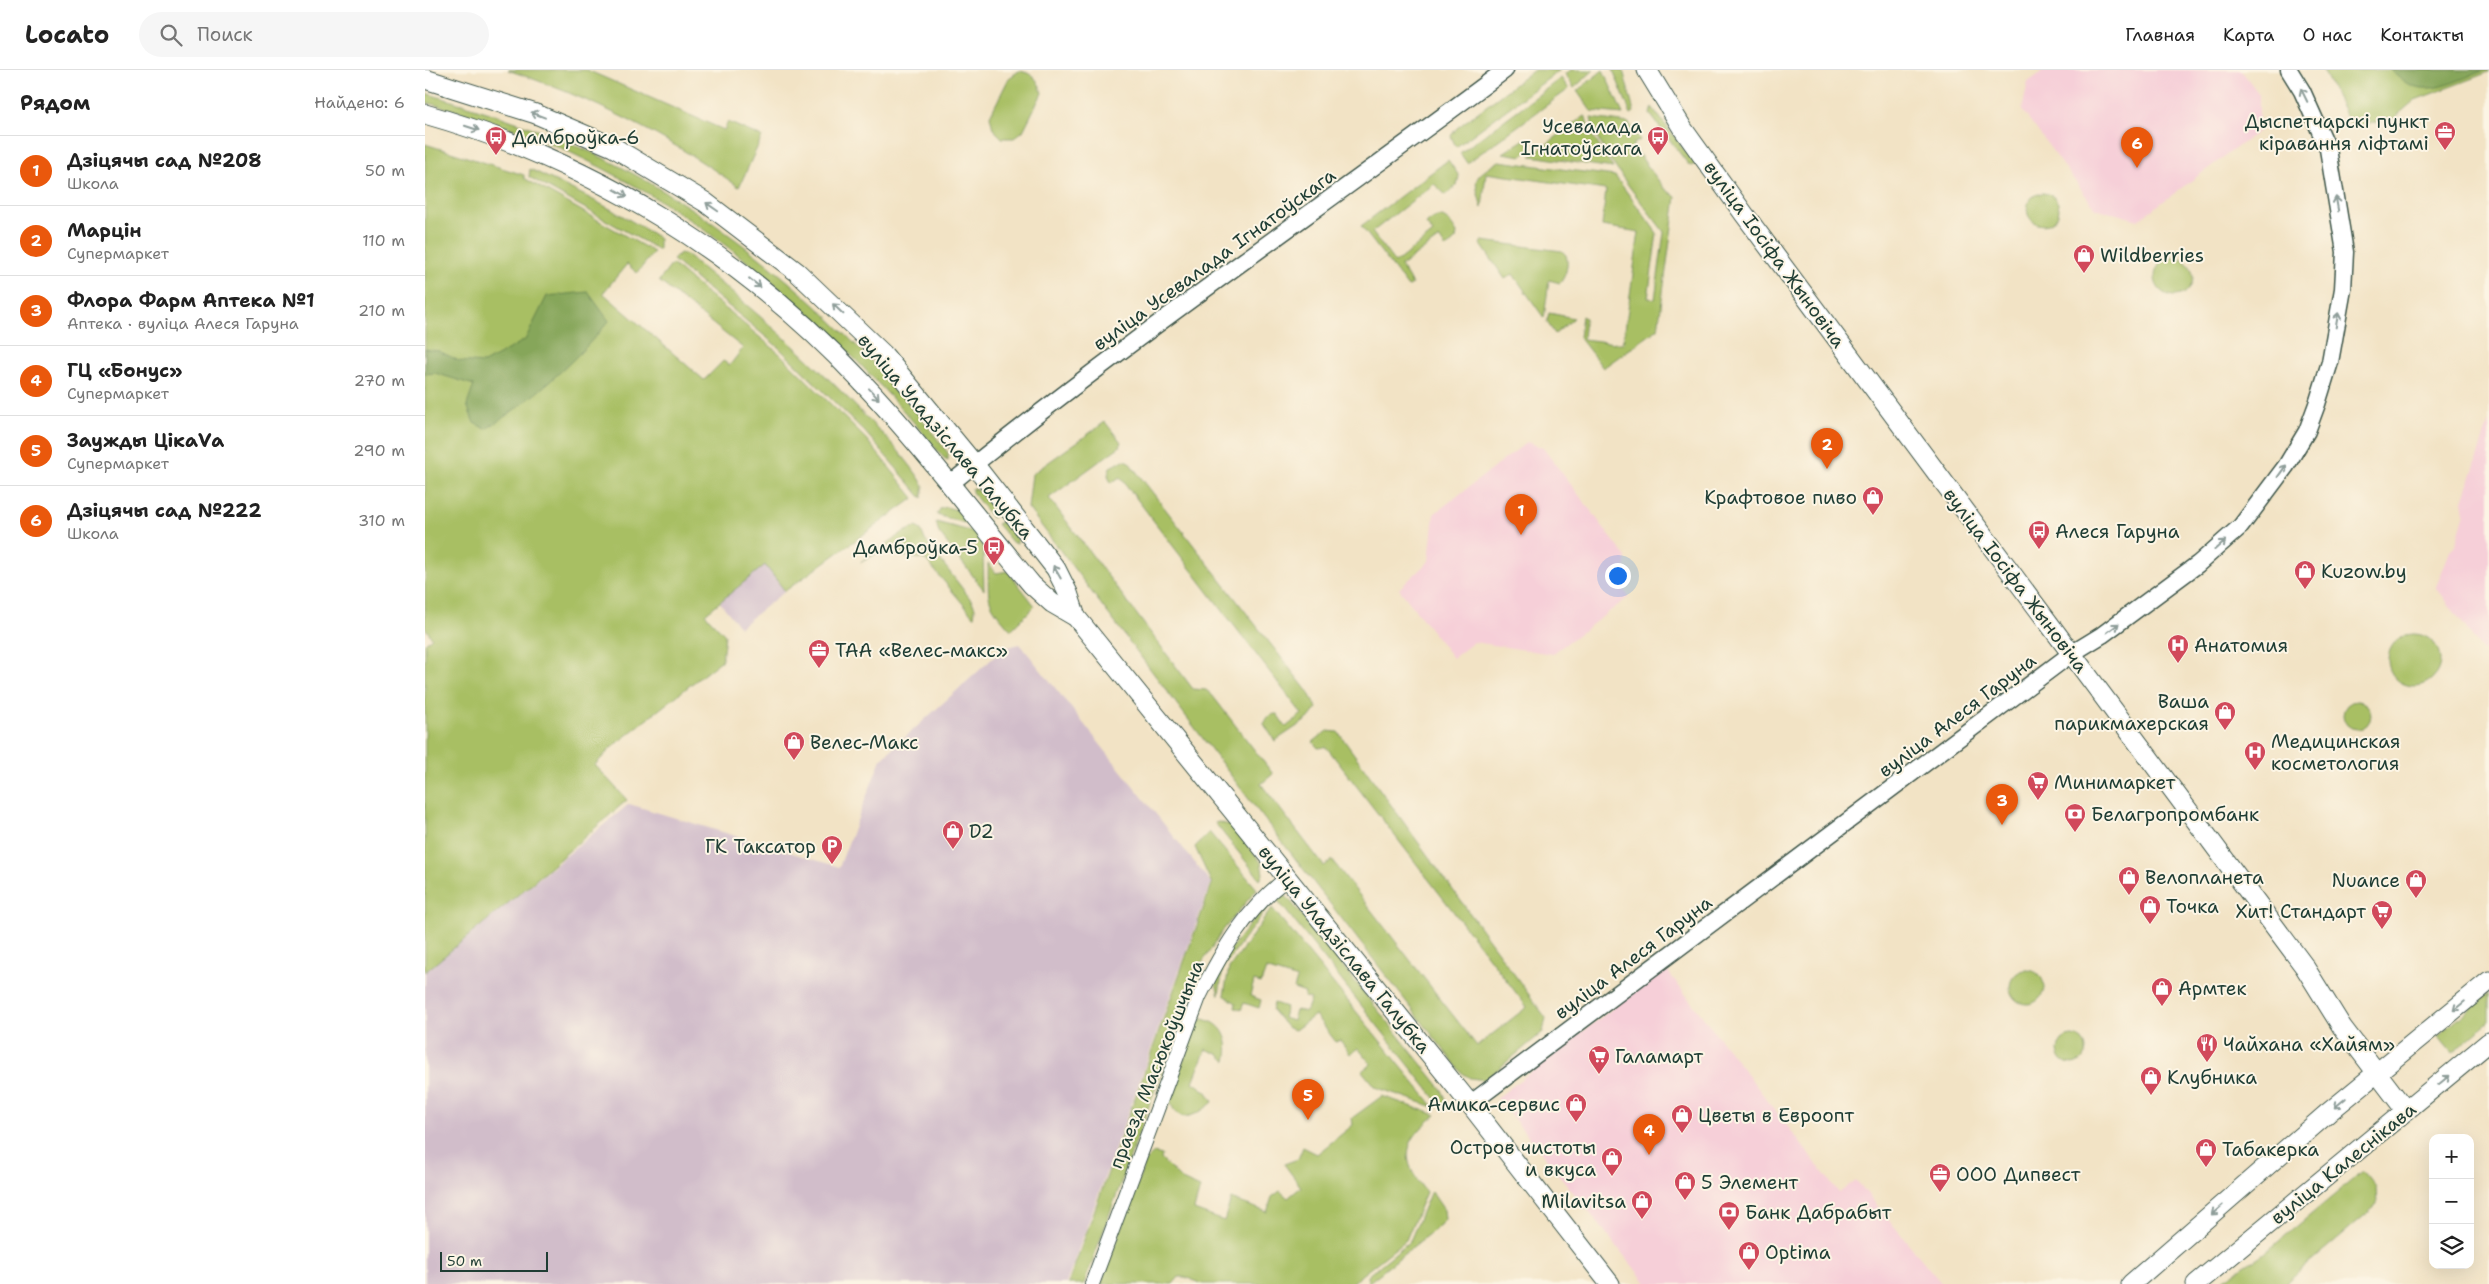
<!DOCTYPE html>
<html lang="ru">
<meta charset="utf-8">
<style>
:root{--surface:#fff;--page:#f6f6f6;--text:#222;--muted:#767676;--line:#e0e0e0;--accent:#ea580c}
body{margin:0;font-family:"Shantell Sans",sans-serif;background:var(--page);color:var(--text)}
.controls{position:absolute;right:15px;bottom:15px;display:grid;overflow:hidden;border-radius:10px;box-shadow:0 5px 20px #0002}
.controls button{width:45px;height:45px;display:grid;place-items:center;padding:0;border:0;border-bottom:1px solid var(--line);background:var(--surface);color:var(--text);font:25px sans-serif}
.scale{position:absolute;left:15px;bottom:12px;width:108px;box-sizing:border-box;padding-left:5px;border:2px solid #1f3d34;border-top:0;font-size:14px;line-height:18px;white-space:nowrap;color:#1f3d34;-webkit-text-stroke:4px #fcf5e5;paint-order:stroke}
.you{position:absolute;left:1192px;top:505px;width:18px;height:18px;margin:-12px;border:4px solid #fff;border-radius:50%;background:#1a73e8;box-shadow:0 0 0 8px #1a73e833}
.badge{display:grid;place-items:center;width:32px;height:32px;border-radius:50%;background:var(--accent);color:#fff;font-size:16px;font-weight:700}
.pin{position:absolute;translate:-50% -41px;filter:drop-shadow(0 1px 2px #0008)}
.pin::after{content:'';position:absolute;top:26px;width:18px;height:15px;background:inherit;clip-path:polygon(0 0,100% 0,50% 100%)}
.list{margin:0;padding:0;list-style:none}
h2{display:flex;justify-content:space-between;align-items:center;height:65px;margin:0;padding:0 20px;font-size:21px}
h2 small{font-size:16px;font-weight:400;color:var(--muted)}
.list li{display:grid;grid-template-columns:32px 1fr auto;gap:15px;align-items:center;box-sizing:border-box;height:70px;padding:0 20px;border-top:1px solid var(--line)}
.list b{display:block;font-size:19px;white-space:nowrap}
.list p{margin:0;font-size:16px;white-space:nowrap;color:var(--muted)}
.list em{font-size:16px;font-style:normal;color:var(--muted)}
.icon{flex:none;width:28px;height:28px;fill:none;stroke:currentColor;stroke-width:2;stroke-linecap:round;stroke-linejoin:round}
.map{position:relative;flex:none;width:2064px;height:1214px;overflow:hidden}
header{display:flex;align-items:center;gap:30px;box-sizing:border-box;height:70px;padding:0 25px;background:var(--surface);border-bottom:1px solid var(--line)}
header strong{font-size:24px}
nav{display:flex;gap:28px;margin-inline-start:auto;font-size:18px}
.search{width:350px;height:45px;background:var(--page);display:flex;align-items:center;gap:12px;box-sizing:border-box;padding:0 18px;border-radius:28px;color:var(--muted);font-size:19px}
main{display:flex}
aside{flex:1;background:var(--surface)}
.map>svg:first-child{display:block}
.built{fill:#f6cfd8}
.industrial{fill:#d1bdca}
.green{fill:#a8bf64;stroke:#647e4c}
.forest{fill:#86a65a;stroke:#527247}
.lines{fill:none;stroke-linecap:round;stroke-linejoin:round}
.minor-casing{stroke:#3f564a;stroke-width:16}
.tertiary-casing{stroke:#3f564a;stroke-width:19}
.secondary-casing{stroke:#3f564a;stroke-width:21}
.minor{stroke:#fff;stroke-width:14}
.tertiary{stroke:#fff;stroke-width:16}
.secondary{stroke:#fff;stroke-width:19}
.oneway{stroke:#8f9e9a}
.labels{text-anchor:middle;stroke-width:4;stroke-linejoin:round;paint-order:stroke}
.poi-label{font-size:19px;fill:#1f3d34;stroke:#fcf5e5;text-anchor:start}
.street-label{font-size:19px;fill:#1f3d34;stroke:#fcf5e5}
</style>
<header>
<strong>Locato</strong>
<div class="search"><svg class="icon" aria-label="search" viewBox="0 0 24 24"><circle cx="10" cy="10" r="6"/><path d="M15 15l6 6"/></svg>Поиск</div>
<nav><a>Главная</a><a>Карта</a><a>О нас</a><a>Контакты</a></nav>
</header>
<main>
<aside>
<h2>Рядом<small>Найдено: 6</small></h2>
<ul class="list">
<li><span class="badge">1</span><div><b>Дзіцячы сад №208</b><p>Школа</p></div><em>50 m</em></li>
<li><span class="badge">2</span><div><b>Марцін</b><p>Супермаркет</p></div><em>110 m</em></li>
<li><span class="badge">3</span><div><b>Флора Фарм Аптека №1</b><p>Аптека · вуліца Алеся Гаруна</p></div><em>210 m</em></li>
<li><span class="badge">4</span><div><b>ГЦ «Бонус»</b><p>Супермаркет</p></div><em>270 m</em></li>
<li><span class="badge">5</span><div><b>Заужды ЦікаVа</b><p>Супермаркет</p></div><em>290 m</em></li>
<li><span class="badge">6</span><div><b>Дзіцячы сад №222</b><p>Школа</p></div><em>310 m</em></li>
</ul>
</aside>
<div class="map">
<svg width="2064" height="1214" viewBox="0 0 2064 1214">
<rect width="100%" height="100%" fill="#fcf5e5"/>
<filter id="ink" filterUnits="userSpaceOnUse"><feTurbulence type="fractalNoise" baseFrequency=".02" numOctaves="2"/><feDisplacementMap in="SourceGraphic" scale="10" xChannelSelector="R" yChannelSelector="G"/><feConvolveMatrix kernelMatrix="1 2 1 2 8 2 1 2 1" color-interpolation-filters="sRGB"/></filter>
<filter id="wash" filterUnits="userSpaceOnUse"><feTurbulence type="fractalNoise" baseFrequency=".0096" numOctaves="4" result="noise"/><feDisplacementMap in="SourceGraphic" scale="20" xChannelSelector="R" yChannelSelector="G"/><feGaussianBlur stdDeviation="1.12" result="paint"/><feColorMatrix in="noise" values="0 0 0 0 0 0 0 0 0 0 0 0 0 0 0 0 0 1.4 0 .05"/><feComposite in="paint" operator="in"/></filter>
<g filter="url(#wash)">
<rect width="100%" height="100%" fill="#f2e3c5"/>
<!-- built -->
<g class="built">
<path d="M1620,0H1816L1834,24V61L1713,150L1670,138L1597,40L1603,12Z"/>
<path d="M2064,351V577L2058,581L2011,517L2025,481L2030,476L2040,443L2038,431Z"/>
<path d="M1102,372L1118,378L1201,487L1197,517L1204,527L1127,584L1049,572L1028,588L974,519L1004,491L1009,444Z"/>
<path d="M1240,898L1414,1123L1431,1110L1517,1214H1222L1072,1028Z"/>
</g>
<!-- industrial -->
<g class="industrial">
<path d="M340,495L360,521L315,557L294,531Z"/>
<path d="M595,574L786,813L641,1214H0V902L204,734L414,797L456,689L579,578Z"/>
</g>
<!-- green -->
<g class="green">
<path d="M83,0H162L299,60L303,52L337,67L314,117C239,64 170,30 83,0Z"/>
<path d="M1109,0H1135L1031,77L1026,66L1032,58Z"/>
<path d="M1146,0H1169L1149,18L1140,4Z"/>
<path d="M1178,0L1198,44L1166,41L1152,21Z"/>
<path d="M1188,0H1198L1209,42L1206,44Z"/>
<path d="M1898,0H2064V2L1990,30L1969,48L1927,58Z"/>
<path d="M594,1C608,3 613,9 617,23L598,61L589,68H577L568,59L565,46L584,8Z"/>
<path d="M1136,8L1144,19L1042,93L1035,83Z"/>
<path d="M0,23C68,43 135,65 198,98C325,166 438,268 523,383V390L519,388C405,251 281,139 115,69C78,54 39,43 0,32Z"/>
<path d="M1227,37L1270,94L1266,96L1263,94L1225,44Z"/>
<path d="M1159,46L1161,47L1164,60L1188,98L1106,86Z"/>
<path d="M1166,48L1204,53L1215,70L1207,75L1239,118L1251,127L1233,259L1178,298L1154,267L1157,246L1160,248L1158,269L1198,274L1214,162L1177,156L1181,120L1061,103L1057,138C1048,106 1047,109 1074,91L1190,106L1232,163L1223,228L1230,229L1239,162C1220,136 1170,78 1166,48Z"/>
<path d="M1100,69L1107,78L1097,86L1078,83Z"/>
<path d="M0,74L99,105V108L229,182L212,203L202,194L178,223L279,310L298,291L305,295L318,278L234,211L247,194L355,284L441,369L489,428L360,521L340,495L280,544L300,565L297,590L188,676L170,695L202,730L106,814L0,902V573L7,568L0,557Z"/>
<path d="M1023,90L1034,106L1032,115L1021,125L1009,114L947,162L970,193L1008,163L1001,154C1016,140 1023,148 1032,163L1031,169L1021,178L1014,168L976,196L987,214L983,217L936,156Z"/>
<path d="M105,99C149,120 193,141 234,168V180L104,107Z"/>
<circle cx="1618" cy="139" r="16"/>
<path d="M1057,171L1137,181L1141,185C1144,194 1141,206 1135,213L1124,210L1119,248L1088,204L1080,209L1055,173Z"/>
<path d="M255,183L261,185C324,236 385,287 440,346C461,367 484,390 499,416L497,428L440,362L353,277L248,190Z"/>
<circle cx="1749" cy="207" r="19"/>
<path d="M1124,243L1149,248L1130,264L1122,252Z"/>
<path d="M680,352L696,372L694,377L624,428L768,619L781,620L787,625L848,704L836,714L899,796L907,790L1052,976L1102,937L906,683L901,677L893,678L888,672L902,661L913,662L1121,948L1118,962L1060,1010L1045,1008L1036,1002L823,728L603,438L607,404Z"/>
<path d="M699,390L703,391L883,622L892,638L883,649L850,671L839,654C842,647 845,644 852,644L861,657L877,644L695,407L686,413L683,405L685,397Z"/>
<path d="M547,418L552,420L572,444L567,448L547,422Z"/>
<path d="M521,437L532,440L543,454L512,445L515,439Z"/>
<path d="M578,451L592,469V473H588L572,454Z"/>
<path d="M511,452L549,462L558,475L559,520L514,463Z"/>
<path d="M491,457L496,460L500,470L547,531L550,538L549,547L501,490L477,486L469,476L459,479L435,493L477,463Z"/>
<path d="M563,493L571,503L583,501L610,536L586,560C559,530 564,531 563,493Z"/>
<circle cx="1989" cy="590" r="26"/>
<circle cx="1932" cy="645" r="14"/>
<path d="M794,752L807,756L836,792L838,804L835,809L790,753Z"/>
<path d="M784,762L832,819L799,859L775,896L659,1214H643L787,814L770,777Z"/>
<path d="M857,824L863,828L1017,1020L1021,1029L1018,1038L850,827Z"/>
<path d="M843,831L845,834L798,897L794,925L790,910L795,892Z"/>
<path d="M847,838L1009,1037L950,1017L937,1001L946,994L933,978L925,984L915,970L911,972L890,945L870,960L863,958L847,940L849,933L861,937L858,948L868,951L871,940L881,942L886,929L879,927L880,923L869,919L872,909L841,899L836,913L829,911L825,926L836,930L834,938L819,933L816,940L810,938L811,933L799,925L804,898Z"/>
<circle cx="1602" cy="917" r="17"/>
<path d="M2064,923V951L2027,983L2013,966Z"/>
<path d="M778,949C799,953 806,971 801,991L793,984L781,979L768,1012L782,1022L788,1032C774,1044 752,1058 745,1030L772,952Z"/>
<circle cx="1647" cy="980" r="14"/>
<path d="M957,1026L1011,1045C978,1071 974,1089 1001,1122L981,1170L925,1214H778L760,1207H754L748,1214H676L721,1090L729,1083L737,1085L736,1089L757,1110L775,1118L769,1140L799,1151L806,1129L842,1142L847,1127L855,1121L863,1128L876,1117L859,1094L873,1089L878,1077L892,1084L928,1055L927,1048Z"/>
<path d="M1938,1101L1951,1117L1952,1135L1859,1214H1792L1841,1182Z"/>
<path d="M1006,1121L1019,1140L1020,1149L1015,1155L943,1213L942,1206L985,1171Z"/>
</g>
<!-- forest -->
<g class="forest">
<path d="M1966,0H2062C2029,9 1997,36 1966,0Z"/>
<path d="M163,222L184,251C149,293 107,330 61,359L49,353L42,335L49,315L10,303L0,304V279L14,281L34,291L59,293L100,270L122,226Z"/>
</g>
</g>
<g filter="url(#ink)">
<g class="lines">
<!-- minor casing -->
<g class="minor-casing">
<path id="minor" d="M667,1214L774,927C798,879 820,841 862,808"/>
</g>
<!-- tertiary casing -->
<g class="tertiary-casing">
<g id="tertiary">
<path d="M525,414C704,268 895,139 1080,0"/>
<path d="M1045,1034L1646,584L1677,565L1773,494L1816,456L1861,396L1882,361L1892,334L1905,292L1918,219L1920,182L1903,79L1877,21L1864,0"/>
</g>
</g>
<!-- secondary casing -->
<g class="secondary-casing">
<g id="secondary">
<path d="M1222,0L1258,59L1319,144L1879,896L1917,957L1981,1041"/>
<path d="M0,9L111,44L188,77L280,132L372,202L458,284L549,394L631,499L643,523L651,547"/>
<path d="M0,44C167,91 317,184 435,310C497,375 550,447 607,515L627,533L651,547L1045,1034L1185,1214"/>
<path d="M1706,1214L1904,1042L2064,911"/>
<path d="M1771,1214L2064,972"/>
</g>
</g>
<!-- minor -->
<use href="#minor" class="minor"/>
<!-- tertiary -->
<use href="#tertiary" class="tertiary"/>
<!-- secondary -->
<use href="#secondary" class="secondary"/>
</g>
<!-- one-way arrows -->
<defs><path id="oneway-shaft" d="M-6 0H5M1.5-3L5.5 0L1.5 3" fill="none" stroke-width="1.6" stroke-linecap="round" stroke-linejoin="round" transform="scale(1.25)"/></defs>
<g class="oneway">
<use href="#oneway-shaft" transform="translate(1879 25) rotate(-116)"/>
<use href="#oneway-shaft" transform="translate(113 45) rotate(-159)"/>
<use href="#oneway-shaft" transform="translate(47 58) rotate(18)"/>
<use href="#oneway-shaft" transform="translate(196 123) rotate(29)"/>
<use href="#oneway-shaft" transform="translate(1912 134) rotate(-100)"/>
<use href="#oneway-shaft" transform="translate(287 137) rotate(-145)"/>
<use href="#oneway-shaft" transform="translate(330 213) rotate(38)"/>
<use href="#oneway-shaft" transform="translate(413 239) rotate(-136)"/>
<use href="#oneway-shaft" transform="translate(1912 250) rotate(-80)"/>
<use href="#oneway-shaft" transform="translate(449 324) rotate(48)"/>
<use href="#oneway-shaft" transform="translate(1857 401) rotate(-54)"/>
<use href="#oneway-shaft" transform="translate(1795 475) rotate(-42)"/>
<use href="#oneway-shaft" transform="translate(632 502) rotate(-120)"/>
<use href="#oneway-shaft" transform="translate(1688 558) rotate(-37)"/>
<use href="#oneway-shaft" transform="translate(2034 936) rotate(141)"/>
<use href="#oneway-shaft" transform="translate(2019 1010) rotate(-39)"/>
<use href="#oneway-shaft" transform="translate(1915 1033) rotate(140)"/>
<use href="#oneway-shaft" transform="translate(1792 1140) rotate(139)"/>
</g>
</g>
<!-- icons -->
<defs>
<g id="office-pin" transform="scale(1.125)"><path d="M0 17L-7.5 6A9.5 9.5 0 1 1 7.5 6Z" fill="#d1495b" stroke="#fcf5e5"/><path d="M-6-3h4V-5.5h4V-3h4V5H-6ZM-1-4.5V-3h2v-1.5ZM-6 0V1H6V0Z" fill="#fff"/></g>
<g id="bus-pin" transform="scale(1.125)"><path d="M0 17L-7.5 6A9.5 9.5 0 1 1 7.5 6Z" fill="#d1495b" stroke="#fcf5e5"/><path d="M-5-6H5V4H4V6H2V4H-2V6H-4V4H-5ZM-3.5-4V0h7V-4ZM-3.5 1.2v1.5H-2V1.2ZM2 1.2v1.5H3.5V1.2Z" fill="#fff"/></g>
<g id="shop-pin" transform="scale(1.125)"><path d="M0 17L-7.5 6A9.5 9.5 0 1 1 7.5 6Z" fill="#d1495b" stroke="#fcf5e5"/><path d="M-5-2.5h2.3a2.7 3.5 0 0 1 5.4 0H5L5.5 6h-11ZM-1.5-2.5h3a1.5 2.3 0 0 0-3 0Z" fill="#fff"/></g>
<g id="hospital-pin" transform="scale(1.125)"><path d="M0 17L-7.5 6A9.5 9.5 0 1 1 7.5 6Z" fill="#d1495b" stroke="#fcf5e5"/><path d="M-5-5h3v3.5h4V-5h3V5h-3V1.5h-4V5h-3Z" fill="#fff"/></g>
<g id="supermarket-pin" transform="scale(1.125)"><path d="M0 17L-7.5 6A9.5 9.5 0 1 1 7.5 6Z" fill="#d1495b" stroke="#fcf5e5"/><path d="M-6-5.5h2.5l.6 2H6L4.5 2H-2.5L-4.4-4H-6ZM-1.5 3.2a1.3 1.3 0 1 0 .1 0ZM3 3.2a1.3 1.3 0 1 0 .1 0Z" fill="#fff"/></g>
<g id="bank-pin" transform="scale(1.125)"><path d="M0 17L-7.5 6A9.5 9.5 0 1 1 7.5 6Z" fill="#d1495b" stroke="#fcf5e5"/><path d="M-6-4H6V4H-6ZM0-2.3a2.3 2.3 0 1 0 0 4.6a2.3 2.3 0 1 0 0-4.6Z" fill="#fff"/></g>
<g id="parking-pin" transform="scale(1.125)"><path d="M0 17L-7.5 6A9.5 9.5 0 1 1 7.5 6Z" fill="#d1495b" stroke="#fcf5e5"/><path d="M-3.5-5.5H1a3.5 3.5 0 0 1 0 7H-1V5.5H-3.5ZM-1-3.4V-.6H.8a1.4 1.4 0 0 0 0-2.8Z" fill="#fff"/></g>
<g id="restaurant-pin" transform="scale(1.125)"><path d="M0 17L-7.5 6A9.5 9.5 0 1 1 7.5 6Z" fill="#d1495b" stroke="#fcf5e5"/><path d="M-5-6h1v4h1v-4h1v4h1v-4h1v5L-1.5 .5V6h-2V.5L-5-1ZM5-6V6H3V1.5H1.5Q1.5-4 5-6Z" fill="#fff"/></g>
</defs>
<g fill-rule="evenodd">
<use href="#office-pin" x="2020" y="62"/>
<use href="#bus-pin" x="71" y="67"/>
<use href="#bus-pin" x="1233" y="67"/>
<use href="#shop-pin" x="1659" y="185"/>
<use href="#shop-pin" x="1448" y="427"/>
<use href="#bus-pin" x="1614" y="461"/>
<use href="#bus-pin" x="569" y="477"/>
<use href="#shop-pin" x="1880" y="501"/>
<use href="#hospital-pin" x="1753" y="575"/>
<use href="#office-pin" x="394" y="580"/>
<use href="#shop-pin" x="1800" y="642"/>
<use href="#shop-pin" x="369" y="672"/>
<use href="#hospital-pin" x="1830" y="682"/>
<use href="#supermarket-pin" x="1613" y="712"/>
<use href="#bank-pin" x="1650" y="744"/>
<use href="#shop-pin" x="528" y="761"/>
<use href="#parking-pin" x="407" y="776"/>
<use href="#shop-pin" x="1704" y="807"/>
<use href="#shop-pin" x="1991" y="810"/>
<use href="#shop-pin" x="1725" y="836"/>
<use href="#supermarket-pin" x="1957" y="841"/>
<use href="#shop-pin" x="1737" y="918"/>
<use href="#restaurant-pin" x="1782" y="974"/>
<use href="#supermarket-pin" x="1174" y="986"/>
<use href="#shop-pin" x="1726" y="1007"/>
<use href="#shop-pin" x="1151" y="1034"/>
<use href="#shop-pin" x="1257" y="1045"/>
<use href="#shop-pin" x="1781" y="1079"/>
<use href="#shop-pin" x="1187" y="1088"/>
<use href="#office-pin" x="1515" y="1104"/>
<use href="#shop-pin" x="1260" y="1112"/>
<use href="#shop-pin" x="1217" y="1131"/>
<use href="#bank-pin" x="1304" y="1142"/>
<use href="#shop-pin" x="1324" y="1182"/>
</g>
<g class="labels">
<!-- poi labels -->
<g class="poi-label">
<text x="2004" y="58" text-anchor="end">Дыспетчарскі пункт<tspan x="2004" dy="22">кіравання ліфтамі</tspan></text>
<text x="1217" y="63" text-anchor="end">Усевалада<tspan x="1217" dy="22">Ігнатоўскага</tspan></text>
<text x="87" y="74">Дамброўка-6</text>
<text x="1675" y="192">Wildberries</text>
<text x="1432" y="434" text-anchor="end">Крафтовое пиво</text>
<text x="1630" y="468">Алеся Гаруна</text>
<text x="553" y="484" text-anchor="end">Дамброўка-5</text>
<text x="1896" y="508">Kuzow.by</text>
<text x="1769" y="582">Анатомия</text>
<text x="410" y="587">ТАА «Велес-макс»</text>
<text x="1784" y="638" text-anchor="end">Ваша<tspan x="1784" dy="22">парикмахерская</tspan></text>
<text x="1846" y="678">Медицинская<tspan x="1846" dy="22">косметология</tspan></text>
<text x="385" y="679">Велес-Макс</text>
<text x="1629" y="719">Минимаркет</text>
<text x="1666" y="751">Белагропромбанк</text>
<text x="544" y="768">D2</text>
<text x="391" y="783" text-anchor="end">ГК Таксатор</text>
<text x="1720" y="814">Велопланета</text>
<text x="1975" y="817" text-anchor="end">Nuance</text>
<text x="1741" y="843">Точка</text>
<text x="1941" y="848" text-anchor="end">Хит! Стандарт</text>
<text x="1753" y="925">Армтек</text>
<text x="1798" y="981">Чайхана «Хайям»</text>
<text x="1190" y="993">Галамарт</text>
<text x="1742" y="1014">Клубника</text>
<text x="1135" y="1041" text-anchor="end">Амика-сервис</text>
<text x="1273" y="1052">Цветы в Евроопт</text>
<text x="1171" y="1084" text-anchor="end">Остров чистоты<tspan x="1171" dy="22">и вкуса</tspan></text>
<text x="1797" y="1086">Табакерка</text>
<text x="1531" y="1111">ООО Дипвест</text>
<text x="1276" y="1119">5 Элемент</text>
<text x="1201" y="1138" text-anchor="end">Milavitsa</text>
<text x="1320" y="1149">Банк Дабрабыт</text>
<text x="1340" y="1189">Optima</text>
</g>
<!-- street labels -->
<g class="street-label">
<text transform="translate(1350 184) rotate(54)" y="7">вуліца Іосіфа Жыновіча</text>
<text transform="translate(789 189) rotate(-36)" y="7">вуліца Усевалада Ігнатоўскага</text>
<text transform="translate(521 366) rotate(50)" y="7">вуліца Уладзіслава Галубка</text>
<text transform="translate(1591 510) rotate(53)" y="7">вуліца Іосіфа Жыновіча</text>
<text transform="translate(1532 645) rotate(-37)" y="7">вуліца Алеся Гаруна</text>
<text transform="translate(920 879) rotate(51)" y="7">вуліца Уладзіслава Галубка</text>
<text transform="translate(1208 887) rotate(-37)" y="7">вуліца Алеся Гаруна</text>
<text transform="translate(731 994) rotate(-68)" y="7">праезд Масюкоўшчына</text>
<text transform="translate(1918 1093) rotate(-39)" y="7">вуліца Калеснікава</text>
</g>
</g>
</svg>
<div class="controls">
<button>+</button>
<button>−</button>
<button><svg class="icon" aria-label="layers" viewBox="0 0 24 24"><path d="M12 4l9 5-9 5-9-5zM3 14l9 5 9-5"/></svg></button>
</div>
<div class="scale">50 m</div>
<div class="you"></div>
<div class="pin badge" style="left:1096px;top:465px">1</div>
<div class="pin badge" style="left:1402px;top:399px">2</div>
<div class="pin badge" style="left:1577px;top:755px">3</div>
<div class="pin badge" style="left:1224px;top:1085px">4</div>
<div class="pin badge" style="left:883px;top:1050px">5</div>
<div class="pin badge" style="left:1712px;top:98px">6</div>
</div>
</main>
